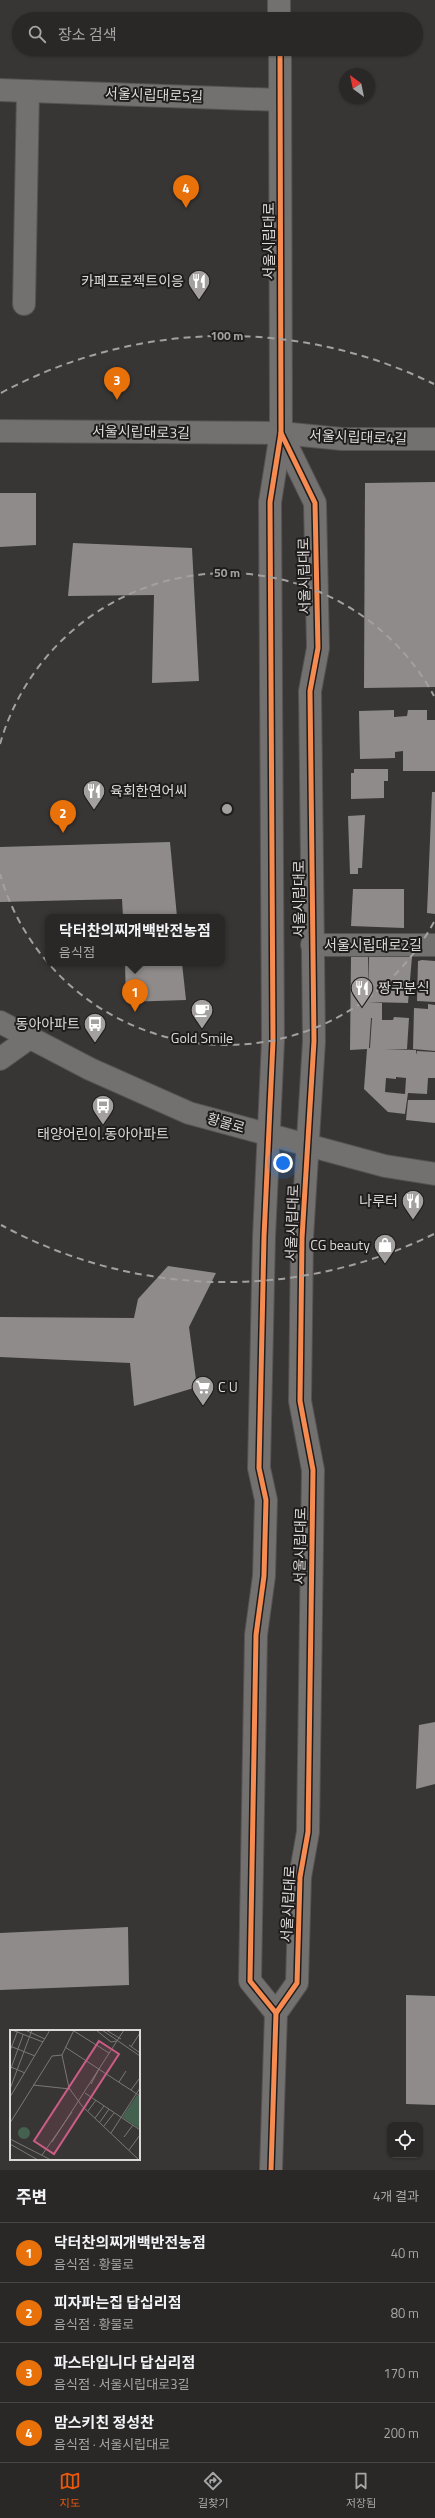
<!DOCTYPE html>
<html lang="ko">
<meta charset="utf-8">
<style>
:root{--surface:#2a2827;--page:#32302f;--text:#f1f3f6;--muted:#a5a6a7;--line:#464444;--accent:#ea580c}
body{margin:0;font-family:"Titillium Web","Noto Sans KR",sans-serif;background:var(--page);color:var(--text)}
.controls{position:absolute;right:12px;bottom:12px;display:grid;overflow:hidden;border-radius:8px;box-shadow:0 1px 3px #0004}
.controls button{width:36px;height:36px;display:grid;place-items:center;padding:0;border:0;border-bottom:1px solid var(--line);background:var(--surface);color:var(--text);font:20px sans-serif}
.compass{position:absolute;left:339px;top:68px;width:36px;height:36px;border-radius:50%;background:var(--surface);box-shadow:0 1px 3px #0004;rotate:327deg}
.you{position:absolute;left:283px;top:1163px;width:14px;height:14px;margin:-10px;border:3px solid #fff;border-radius:50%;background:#1a73e8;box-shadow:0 0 0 6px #1a73e833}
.badge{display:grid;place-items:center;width:26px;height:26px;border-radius:50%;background:var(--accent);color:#fff;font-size:13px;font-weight:700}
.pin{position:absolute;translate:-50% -33px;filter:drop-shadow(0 1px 2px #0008)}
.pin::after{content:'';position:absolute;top:21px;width:14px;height:12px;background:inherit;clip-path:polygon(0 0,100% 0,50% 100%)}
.popup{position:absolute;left:45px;top:914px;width:180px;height:52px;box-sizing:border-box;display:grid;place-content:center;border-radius:8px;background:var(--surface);filter:drop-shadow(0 1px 3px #0005);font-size:13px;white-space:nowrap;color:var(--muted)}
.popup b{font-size:15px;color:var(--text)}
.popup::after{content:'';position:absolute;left:50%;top:100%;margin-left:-8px;border:8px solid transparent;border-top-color:var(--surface)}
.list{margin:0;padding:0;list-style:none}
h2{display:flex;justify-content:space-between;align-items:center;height:52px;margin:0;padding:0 16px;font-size:17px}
h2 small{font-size:13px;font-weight:400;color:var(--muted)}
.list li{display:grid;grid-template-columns:26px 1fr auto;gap:12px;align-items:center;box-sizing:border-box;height:60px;padding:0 16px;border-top:1px solid var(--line)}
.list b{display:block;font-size:15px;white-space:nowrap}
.list p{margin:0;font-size:13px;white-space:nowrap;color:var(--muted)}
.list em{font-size:13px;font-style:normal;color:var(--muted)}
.icon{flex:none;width:22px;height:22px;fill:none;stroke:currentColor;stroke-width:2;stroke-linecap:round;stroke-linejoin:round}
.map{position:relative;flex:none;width:435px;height:2170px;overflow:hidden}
.search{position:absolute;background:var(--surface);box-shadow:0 1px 3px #0004;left:12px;right:12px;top:12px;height:44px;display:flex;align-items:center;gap:10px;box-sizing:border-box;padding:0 14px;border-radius:22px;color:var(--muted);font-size:15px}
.sheet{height:292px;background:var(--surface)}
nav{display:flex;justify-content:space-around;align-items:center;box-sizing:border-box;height:56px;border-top:1px solid var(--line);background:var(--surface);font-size:11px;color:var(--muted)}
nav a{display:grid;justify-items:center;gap:2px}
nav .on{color:var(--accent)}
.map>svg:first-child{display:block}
.building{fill:#8e8b8a;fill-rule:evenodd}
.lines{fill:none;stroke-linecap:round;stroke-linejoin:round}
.street-casing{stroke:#555251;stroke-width:24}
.secondary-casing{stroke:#555251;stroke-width:24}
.street{stroke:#737170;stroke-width:22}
.secondary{stroke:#737170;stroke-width:22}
.cycleway-casing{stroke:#1f1d1c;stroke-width:8}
.cycleway{stroke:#f68b52;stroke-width:5}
.ring{fill:none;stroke:#a3a09f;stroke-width:2;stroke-dasharray:7 5}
.labels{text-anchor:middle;stroke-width:4;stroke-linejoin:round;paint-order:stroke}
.street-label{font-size:14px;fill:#ddd9d8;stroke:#1f1d1c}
.poi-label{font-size:14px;fill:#ddd9d8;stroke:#1f1d1c;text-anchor:end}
.inset-road{fill:none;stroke:#7a7776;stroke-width:1}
.view{fill:#cb5c87;fill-opacity:0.15;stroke:#cb5c87;stroke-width:2}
.inset-edge{fill:none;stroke:#ddd9d8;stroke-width:2}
.centre{fill:#a3a09f;stroke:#1f1d1c;stroke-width:2}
.ring-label{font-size:12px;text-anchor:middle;font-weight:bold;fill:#a3a09f;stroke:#1f1d1c;stroke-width:4;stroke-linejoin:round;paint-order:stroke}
</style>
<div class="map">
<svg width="435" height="2170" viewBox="0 0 435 2170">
<rect width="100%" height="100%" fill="#383634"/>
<!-- building -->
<g class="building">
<path d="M435,482V687L364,688L365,483Z"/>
<path d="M0,493H36V545L0,547Z"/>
<path d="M73,543L192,548L199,681L152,683L154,595L68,596Z"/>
<path d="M394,710V717L407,716L408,710H427V720H435V771H403V751L395,752V758L360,759L359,711Z"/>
<path d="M354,769H388V781H384V798L351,799V773H354Z"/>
<path d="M432,792H435V914L427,913Z"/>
<path d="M365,815L362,868H358V874H350L348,816Z"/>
<path d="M170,842L177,917H123L122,899L0,902V847Z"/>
<path d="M353,889H404V928L351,926Z"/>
<path d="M351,956H368V992L369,956L412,957L408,1003L368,1002L382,1003V1020H393L394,1017L409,1018L407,1049H384L416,1050V1055L417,1051L435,1052V1078H428L427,1094L408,1093L405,1114L388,1112L364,1089L367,1049L350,1050ZM371,1018H372L370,1048H369ZM396,1077L406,1078L405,1094L385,1092L386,1078L396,1079Z"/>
<path d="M422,960L435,961V1002L417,1001L418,961Z"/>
<path d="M125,963H182L186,1000L126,1002Z"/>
<path d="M428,1004L435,1005V1051L413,1049L414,1008L428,1009Z"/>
<path d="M408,1100H435V1123L406,1120Z"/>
<path d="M168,1266L216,1273L189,1327L197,1387L134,1406L130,1363L0,1357V1317L134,1318L138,1299Z"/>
<path d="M435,1722V1784L416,1789L419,1725Z"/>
<path d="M128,1927L129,1985L0,1990V1933Z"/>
<path d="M406,1995L435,1996V2105L406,2104Z"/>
</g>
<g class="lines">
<!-- street casing -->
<g class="street-casing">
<g id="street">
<path d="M0,90L280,100"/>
<path d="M24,304L28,91"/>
<path d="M0,431L281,433L342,439H435"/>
<path d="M312,945H435"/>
<path d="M0,1059L28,1039"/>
</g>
</g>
<!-- secondary casing -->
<g class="secondary-casing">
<g id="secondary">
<path d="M279,0V19"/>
<path d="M0,1022L90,1069L189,1113L385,1166L435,1174"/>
<path d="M276,2013L250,1981L256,1635L264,1576L266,1500L259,1468L264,1237L273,1041L270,502L281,433L280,49"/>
<path d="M271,2170L276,2013L297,1983L300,1877L308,1832L313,1470L300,1401L302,1238L314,1041L310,691L318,648L315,503L281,433"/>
</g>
</g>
<!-- street -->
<use href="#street" class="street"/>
<!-- secondary -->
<use href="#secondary" class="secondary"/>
<!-- cycleway casing -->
<g class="cycleway-casing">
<g id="cycleway">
<path d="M276,2013L250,1981L256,1635L264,1576L266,1500L259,1468L264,1237L273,1041L270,502L281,433L280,49"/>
<path d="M271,2170L276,2013L297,1983L300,1877L308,1832L313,1470L300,1401L302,1238L314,1041L310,691L318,648L315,503L281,433"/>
</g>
</g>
<!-- cycleway -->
<use href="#cycleway" class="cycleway"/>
</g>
<!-- distance rings -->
<g class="ring">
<path d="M434 922A236 236 0 0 1 0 874M0 744A236 236 0 0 1 434 696"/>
<path d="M434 1234A473 473 0 0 1 1 1225M1 393A473 473 0 0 1 434 384"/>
</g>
<!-- icons -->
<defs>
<g id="restaurant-pin" transform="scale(1.15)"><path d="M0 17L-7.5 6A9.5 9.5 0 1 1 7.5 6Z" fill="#a3a09f" stroke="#1f1d1c"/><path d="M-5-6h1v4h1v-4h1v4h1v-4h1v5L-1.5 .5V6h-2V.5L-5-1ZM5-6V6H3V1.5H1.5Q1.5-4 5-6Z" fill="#fff"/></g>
<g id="cafe-pin" transform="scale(1.15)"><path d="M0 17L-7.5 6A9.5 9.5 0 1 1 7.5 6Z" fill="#a3a09f" stroke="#1f1d1c"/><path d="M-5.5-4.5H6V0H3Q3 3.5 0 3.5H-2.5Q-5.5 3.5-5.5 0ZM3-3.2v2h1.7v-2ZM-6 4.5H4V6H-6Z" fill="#fff"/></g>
<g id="bus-pin" transform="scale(1.15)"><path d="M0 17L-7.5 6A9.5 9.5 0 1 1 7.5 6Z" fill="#a3a09f" stroke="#1f1d1c"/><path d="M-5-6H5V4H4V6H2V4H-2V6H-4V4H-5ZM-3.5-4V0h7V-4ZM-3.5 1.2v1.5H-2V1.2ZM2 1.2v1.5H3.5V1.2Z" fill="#fff"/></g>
<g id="shop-pin" transform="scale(1.15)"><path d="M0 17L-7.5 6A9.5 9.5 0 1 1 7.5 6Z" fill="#a3a09f" stroke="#1f1d1c"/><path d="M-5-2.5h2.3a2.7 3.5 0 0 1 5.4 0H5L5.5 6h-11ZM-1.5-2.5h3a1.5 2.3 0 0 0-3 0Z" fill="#fff"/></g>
<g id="supermarket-pin" transform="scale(1.15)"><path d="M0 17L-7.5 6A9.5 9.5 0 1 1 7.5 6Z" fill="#a3a09f" stroke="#1f1d1c"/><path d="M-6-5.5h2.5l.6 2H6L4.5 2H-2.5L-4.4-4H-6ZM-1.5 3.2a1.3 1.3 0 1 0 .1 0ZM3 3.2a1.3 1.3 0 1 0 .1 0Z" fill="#fff"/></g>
</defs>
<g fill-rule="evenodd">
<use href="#restaurant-pin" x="199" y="281"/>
<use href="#restaurant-pin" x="94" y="791"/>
<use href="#restaurant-pin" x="362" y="988"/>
<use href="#cafe-pin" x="202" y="1010"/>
<use href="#bus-pin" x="95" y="1024"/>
<use href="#bus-pin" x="103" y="1106"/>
<use href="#restaurant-pin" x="413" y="1201"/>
<use href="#shop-pin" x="385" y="1245"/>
<use href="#supermarket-pin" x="203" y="1387"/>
</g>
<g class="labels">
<!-- street labels -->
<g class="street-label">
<text transform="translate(154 95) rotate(2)" y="5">서울시립대로5길</text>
<text transform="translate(269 241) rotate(-90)" y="5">서울시립대로</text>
<text transform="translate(141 432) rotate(1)" y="5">서울시립대로3길</text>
<text transform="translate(358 437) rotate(2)" y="5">서울시립대로4길</text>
<text transform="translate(304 576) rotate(-91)" y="5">서울시립대로</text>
<text transform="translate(299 899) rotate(-90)" y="5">서울시립대로</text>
<text x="373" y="950">서울시립대로2길</text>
<text transform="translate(226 1123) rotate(16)" y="5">황물로</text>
<text transform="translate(292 1223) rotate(-88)" y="5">서울시립대로</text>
<text transform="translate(300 1546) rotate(-89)" y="5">서울시립대로</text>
<text transform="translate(288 1904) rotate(-87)" y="5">서울시립대로</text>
</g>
<!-- poi labels -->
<g class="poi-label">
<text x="184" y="286">카페프로젝트이응</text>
<text x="110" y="796" text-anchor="start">육회한연어씨</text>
<text x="378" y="993" text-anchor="start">짱구분식</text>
<text x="80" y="1029">동아아파트</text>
<text x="202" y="1043" text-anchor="middle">Gold Smile</text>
<text x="103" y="1139" text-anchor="middle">태양어린이.동아아파트</text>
<text x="398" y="1206">나루터</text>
<text x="370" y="1250">CG beauty</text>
<text x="218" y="1392" text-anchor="start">C U</text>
</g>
</g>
<!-- overview -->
<g transform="translate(10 2030)">
<rect width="130" height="130" fill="#383634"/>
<path d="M127,65L130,67V99L112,87ZM8 103a6 6 0 1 1 12 0a6 6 0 1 1-12 0Z" fill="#44614f"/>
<path class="inset-road" d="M2,0L33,12M15,0L35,9M64,0L52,25L59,58L72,76L129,130M86,0L101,12L107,11M92,0L130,26M96,0L111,9M64,1L99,23M119,15L130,23M0,16L25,26M55,17L130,66M121,17L130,3M0,21L8,0M1,37L15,43M0,41L13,5M109,52L116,41M81,54L89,39M23,55L60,59M0,59L22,0M121,60L129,49M75,63L130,100M0,67L40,0M78,81L86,70M85,88L94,76M90,92L99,79M0,93L42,26L52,25M94,96L104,83M101,103L130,58M114,107L123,95M0,109L41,130M42,112L114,0M0,114L28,130M119,120L130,105M32,125L62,82"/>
<path class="view" d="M89,11L109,24L44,124L24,111Z"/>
<rect width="130" height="130" class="inset-edge"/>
</g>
<circle cx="227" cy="809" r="6" class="centre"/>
<g class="ring-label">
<text x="227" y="340">100 m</text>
<text x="227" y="577">50 m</text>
</g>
</svg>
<div class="controls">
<button><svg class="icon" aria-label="locate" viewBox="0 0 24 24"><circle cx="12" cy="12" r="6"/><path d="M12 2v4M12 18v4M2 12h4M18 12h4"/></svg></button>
</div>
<svg class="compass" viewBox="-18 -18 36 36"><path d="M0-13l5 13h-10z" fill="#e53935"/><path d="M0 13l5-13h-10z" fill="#a5a6a7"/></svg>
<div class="you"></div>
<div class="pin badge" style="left:135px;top:1012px;background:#e8710a">1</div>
<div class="popup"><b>닥터찬의찌개백반전농점</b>음식점</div>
<div class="pin badge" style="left:63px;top:833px;background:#e8710a">2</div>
<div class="pin badge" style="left:117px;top:400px;background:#e8710a">3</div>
<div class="pin badge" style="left:186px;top:208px;background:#e8710a">4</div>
<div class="search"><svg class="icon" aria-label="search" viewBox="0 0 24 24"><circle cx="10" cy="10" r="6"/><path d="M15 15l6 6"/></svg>장소 검색</div>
</div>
<section class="sheet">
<h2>주변<small>4개 결과</small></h2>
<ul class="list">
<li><span class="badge" style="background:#e8710a">1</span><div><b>닥터찬의찌개백반전농점</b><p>음식점 · 황물로</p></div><em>40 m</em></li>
<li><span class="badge" style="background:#e8710a">2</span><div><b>피자파는집 답십리점</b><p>음식점 · 황물로</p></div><em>80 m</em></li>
<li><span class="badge" style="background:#e8710a">3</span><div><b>파스타입니다 답십리점</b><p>음식점 · 서울시립대로3길</p></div><em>170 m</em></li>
<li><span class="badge" style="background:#e8710a">4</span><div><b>맘스키친 정성찬</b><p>음식점 · 서울시립대로</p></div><em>200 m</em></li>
</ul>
</section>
<nav>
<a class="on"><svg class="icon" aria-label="map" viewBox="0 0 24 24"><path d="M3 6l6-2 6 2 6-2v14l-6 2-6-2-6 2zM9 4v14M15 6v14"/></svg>지도</a>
<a><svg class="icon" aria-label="directions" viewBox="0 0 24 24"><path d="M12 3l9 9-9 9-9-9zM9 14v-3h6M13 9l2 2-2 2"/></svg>길찾기</a>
<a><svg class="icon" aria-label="saved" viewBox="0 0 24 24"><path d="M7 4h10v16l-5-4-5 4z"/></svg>저장됨</a>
</nav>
